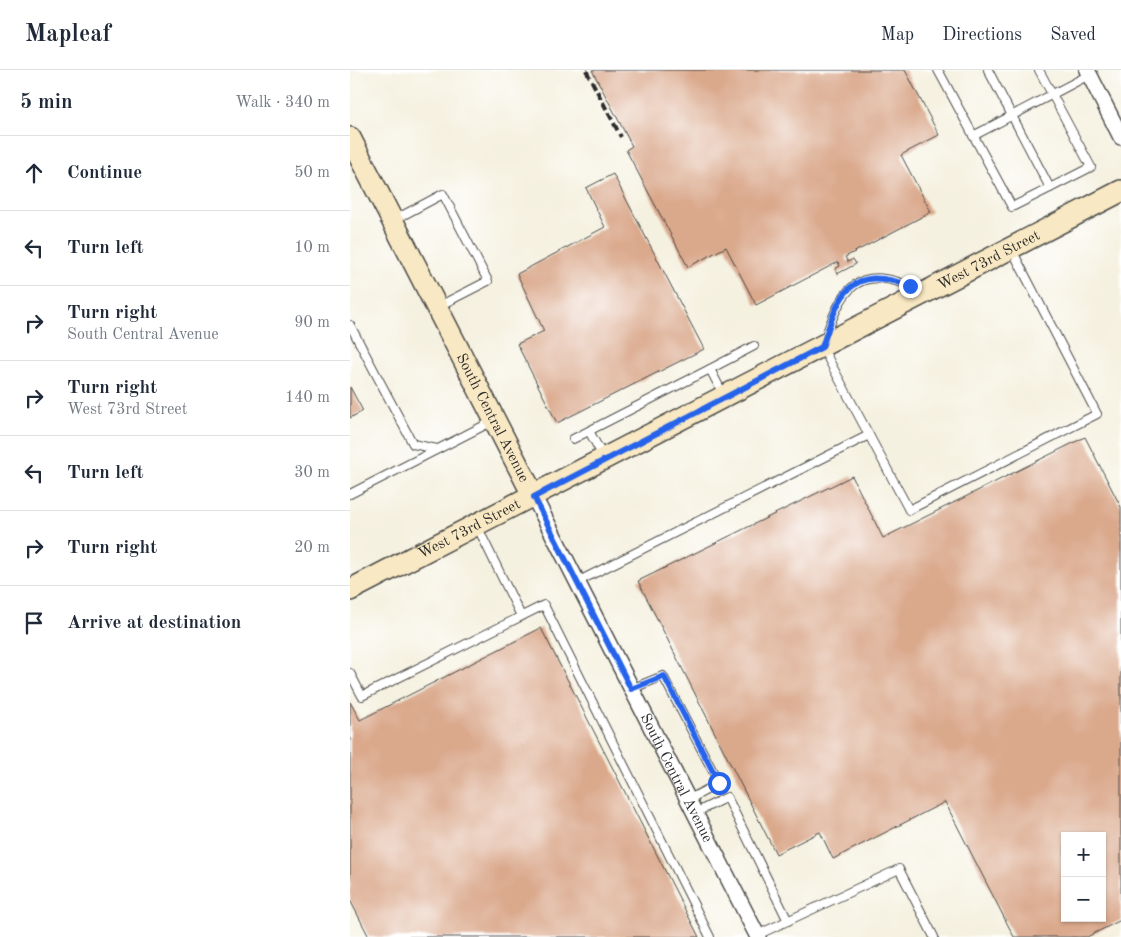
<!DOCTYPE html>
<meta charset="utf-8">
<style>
:root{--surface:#fff;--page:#f2f2f3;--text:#1f2937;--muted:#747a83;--line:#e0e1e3}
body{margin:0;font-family:"Old Standard TT",serif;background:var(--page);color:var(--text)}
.controls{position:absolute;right:15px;bottom:15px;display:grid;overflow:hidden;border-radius:0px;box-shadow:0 1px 4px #0004}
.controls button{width:45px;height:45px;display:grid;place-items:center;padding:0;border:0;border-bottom:1px solid var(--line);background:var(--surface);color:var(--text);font:25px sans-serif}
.stop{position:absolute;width:15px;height:15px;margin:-11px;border:4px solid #2563eb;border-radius:50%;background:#fff}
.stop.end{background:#2563eb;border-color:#fff;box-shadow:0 1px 5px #0008}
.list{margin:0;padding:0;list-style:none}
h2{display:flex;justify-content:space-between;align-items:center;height:65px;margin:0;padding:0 20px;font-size:21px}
h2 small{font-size:16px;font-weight:400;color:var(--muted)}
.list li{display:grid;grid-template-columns:32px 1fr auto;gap:15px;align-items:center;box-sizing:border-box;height:75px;padding:0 20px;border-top:1px solid var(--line)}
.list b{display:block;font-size:19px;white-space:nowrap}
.list p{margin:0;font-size:16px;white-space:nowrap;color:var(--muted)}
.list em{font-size:16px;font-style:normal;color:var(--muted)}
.icon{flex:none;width:28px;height:28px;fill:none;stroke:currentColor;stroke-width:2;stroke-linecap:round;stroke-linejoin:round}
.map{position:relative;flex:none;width:771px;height:867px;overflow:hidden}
header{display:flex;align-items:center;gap:30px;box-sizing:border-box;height:70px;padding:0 25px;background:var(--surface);border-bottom:1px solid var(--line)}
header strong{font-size:24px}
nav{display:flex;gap:28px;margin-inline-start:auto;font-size:18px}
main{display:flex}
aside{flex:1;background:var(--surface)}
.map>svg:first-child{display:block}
.building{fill:#daa88b;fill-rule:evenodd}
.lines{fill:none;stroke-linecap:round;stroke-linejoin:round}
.lane-casing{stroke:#494946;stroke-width:10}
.street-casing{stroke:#494946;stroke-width:18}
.secondary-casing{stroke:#494946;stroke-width:24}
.lane{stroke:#fff;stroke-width:8}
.street{stroke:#fff;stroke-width:15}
.secondary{stroke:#f8e8c3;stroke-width:21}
.rail{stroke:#2b2b2b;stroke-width:4;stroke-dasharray:8 4;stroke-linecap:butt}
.route{stroke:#2563eb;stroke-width:6}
.labels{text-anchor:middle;stroke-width:5;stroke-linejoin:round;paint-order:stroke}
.street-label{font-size:15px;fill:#2b2b2b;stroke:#fff}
</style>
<header>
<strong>Mapleaf</strong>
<nav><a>Map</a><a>Directions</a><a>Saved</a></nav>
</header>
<main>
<aside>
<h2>5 min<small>Walk · 340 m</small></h2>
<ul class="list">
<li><svg class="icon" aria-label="ahead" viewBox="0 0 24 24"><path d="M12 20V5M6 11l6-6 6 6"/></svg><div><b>Continue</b></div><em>50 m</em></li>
<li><svg class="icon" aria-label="left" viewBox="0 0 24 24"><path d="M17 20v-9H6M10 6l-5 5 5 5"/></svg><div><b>Turn left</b></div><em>10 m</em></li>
<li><svg class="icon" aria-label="right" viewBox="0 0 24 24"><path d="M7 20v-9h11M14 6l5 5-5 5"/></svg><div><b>Turn right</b><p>South Central Avenue</p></div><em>90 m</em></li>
<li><svg class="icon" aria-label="right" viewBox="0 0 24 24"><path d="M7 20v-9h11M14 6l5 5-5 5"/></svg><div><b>Turn right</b><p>West 73rd Street</p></div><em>140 m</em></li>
<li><svg class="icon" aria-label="left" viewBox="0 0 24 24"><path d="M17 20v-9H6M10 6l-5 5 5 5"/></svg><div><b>Turn left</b></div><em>30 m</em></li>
<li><svg class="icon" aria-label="right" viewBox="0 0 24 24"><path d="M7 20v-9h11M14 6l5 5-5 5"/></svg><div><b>Turn right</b></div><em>20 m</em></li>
<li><svg class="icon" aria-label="arrive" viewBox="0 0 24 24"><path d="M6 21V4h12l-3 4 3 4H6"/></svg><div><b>Arrive at destination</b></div></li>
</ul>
</aside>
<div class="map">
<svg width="771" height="867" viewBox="0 0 771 867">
<rect width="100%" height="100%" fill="#fff"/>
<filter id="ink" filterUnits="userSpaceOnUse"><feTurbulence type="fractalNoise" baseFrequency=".02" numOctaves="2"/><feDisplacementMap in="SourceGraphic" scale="10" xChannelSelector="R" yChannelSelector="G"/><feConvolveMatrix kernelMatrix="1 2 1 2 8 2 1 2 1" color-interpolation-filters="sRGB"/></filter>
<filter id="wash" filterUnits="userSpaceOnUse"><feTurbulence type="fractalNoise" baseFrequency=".0096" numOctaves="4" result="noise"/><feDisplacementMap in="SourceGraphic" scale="20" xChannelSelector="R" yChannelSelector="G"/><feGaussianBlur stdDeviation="1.12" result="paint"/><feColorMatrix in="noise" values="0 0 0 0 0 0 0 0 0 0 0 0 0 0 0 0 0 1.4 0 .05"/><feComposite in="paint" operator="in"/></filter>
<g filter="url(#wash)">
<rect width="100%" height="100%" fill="#f5f1e0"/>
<g id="blocks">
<!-- building -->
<g class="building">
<path d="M242,0H555L589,65L551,85L581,142L495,187L498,192L503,189L506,194L487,204L485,199L490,196L488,192L406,235L376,177L338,197L276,80L282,76Z"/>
<path d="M263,104L354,279L207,353L167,274L194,261L167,204L255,157L236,118Z"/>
<path d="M0,317L13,341L0,348Z"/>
<path d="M735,367L771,437V850L737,867H664L595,732L483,789L470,762L426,784L288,511L502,406L533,468ZM715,766H752V848H715Z"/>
<path d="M191,558L349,867H19L0,830V632L10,650Z"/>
</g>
</g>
</g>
<g filter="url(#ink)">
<use href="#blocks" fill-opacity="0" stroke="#494946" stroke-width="1"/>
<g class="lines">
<!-- lane casing -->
<g class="lane-casing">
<g id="lane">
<path d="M588,0L662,137L700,118"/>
<path d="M638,0L700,118L741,97L689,0"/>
<path d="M623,66L739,5"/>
<path d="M44,150L93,124L138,211L89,236"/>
<path d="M572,221C505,190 492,218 472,277L559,440L747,344L662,180"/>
<path d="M0,255L63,374L87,379"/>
<path d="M360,299L404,276"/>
<path d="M239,361L254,388"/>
<path d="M223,369L360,299L374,326"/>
<path d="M0,424L143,351"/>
<path d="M127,456L171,546"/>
<path d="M227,512L519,365"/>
<path d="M0,603L12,626L194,535L360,867"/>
<path d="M281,619L313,606L369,713L338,730"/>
<path d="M345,743L377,727L438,851"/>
<path d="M405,866L549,799L584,867"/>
</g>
</g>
<!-- street casing -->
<g class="street-casing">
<g id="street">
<path d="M737,0L771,67"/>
<path id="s1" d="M184,427L408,867"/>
</g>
</g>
<!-- secondary casing -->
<g class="secondary-casing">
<g id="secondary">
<path id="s2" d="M0,68L184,427"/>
<path id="s3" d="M0,520L771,121"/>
</g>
</g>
<!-- lane -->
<use href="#lane" class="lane"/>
<!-- street -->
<use href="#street" class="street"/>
<!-- secondary -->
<use href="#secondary" class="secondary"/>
<!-- rail -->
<path class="rail" d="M236,0L271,67"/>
</g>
</g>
<g class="lines" filter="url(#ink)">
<!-- route -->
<path class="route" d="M369,713L314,606L281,619L184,427L472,277C489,226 498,193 560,216"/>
</g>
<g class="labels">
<!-- street labels -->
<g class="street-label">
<text dy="5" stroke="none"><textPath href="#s3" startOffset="719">West 73rd Street</textPath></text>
<text dy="5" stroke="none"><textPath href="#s2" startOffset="314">South Central Avenue</textPath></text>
<text dy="5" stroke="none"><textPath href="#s3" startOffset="134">West 73rd Street</textPath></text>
<text dy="5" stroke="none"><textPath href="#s1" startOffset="315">South Central Avenue</textPath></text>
</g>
</g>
</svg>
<div class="controls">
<button>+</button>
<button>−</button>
</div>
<div class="stop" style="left:369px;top:713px"></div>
<div class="stop end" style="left:560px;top:216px"></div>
</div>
</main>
